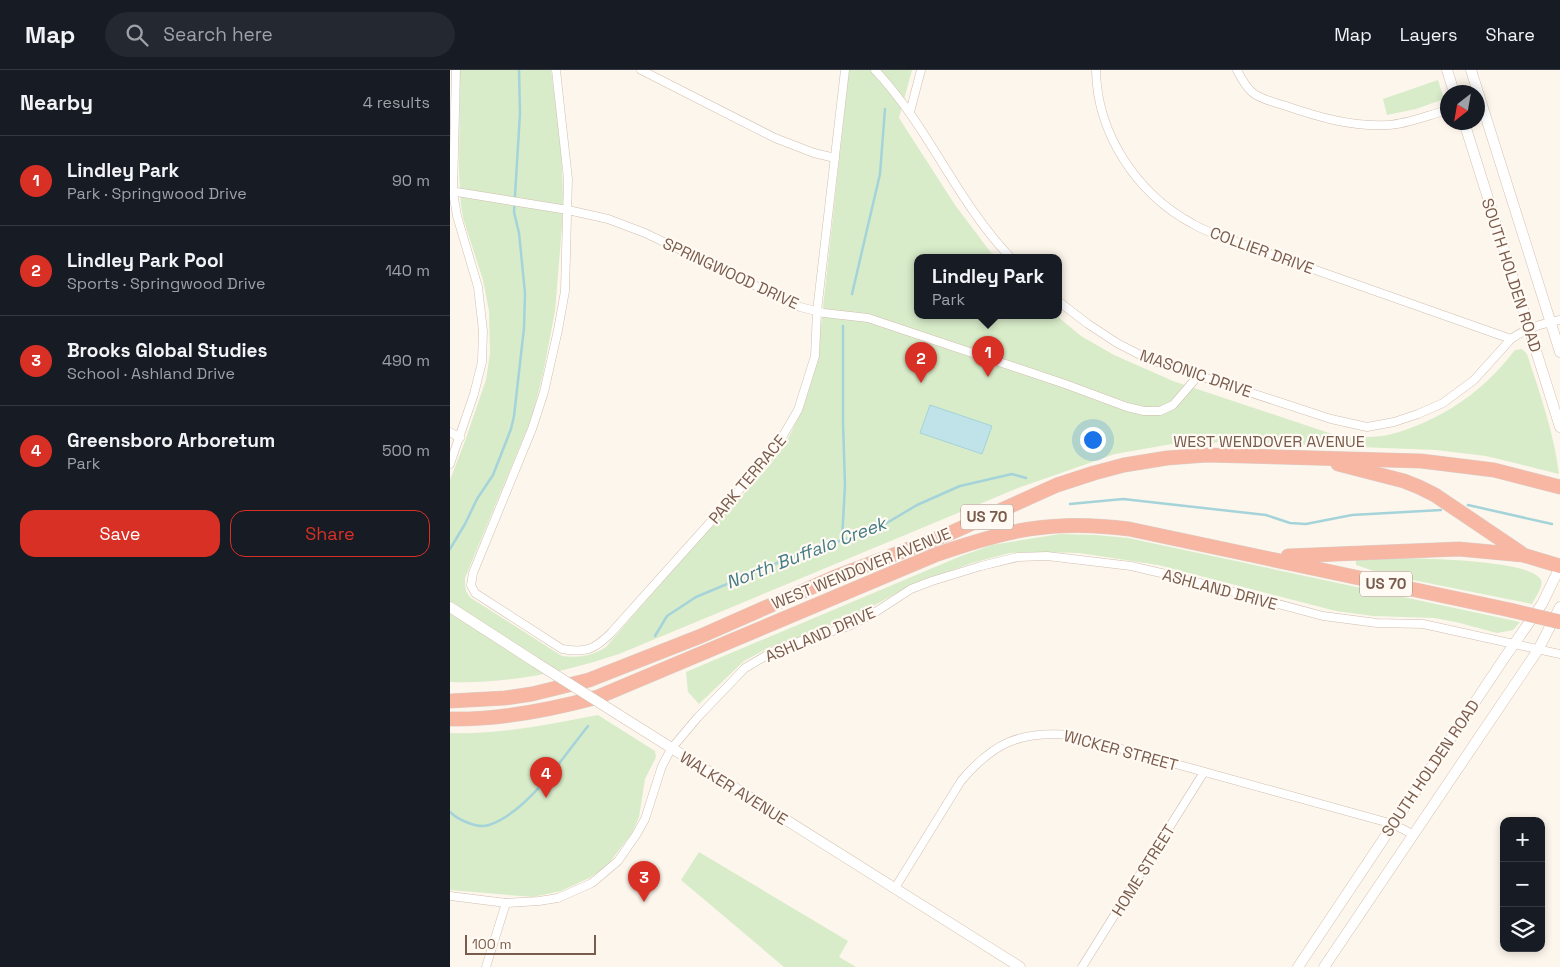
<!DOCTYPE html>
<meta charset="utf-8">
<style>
:root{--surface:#171b24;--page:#242831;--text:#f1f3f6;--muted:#9ea1a6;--line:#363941;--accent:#d93025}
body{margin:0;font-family:"Space Grotesk",sans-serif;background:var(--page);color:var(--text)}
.controls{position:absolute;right:15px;bottom:15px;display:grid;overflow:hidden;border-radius:10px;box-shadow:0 2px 8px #0003}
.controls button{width:45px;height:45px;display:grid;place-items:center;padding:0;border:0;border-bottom:1px solid var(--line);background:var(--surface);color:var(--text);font:25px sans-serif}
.compass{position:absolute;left:990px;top:15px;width:45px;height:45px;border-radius:50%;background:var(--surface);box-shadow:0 2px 8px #0003;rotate:211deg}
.scale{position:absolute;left:15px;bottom:12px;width:131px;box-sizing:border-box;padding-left:5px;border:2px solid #7a5c4d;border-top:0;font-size:14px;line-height:18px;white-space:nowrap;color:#7a5c4d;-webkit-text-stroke:4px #fffaf3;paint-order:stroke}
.you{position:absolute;left:642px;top:369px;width:18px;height:18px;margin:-12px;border:4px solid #fff;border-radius:50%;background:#1a73e8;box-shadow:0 0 0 8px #1a73e833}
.badge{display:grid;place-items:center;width:32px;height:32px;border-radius:50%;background:var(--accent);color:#fff;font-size:16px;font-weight:700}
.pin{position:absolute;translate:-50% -41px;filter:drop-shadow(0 1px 2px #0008)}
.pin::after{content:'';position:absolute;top:26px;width:18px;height:15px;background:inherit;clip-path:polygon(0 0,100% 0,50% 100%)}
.popup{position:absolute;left:464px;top:184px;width:148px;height:65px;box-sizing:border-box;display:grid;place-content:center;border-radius:10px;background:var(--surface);filter:drop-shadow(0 1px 4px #0005);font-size:16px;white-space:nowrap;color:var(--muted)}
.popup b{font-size:19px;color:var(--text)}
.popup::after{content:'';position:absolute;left:50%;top:100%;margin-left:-10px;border:10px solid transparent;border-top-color:var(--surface)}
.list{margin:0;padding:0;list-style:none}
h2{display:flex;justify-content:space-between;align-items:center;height:65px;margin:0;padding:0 20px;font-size:21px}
h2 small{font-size:16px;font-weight:400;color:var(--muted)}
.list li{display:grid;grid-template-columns:32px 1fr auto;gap:15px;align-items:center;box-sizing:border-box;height:90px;padding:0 20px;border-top:1px solid var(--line)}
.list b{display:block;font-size:19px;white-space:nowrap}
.list p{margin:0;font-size:16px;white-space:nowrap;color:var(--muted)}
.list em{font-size:16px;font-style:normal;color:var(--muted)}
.actions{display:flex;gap:10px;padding:15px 20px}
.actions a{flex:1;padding:11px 0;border:1px solid var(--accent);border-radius:15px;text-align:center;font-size:18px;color:var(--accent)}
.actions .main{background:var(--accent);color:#fff}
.icon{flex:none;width:28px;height:28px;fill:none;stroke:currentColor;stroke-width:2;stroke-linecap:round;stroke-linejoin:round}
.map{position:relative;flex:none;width:1110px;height:897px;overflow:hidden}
header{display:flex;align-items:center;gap:30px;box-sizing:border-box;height:70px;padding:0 25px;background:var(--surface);border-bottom:1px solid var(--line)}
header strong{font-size:24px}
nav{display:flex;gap:28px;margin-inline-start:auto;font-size:18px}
.search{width:350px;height:45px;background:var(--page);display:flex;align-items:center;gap:12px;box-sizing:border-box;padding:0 18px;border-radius:28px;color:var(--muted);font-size:19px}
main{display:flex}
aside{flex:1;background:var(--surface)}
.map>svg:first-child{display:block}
.green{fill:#d8ecc9}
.water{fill:#bfe3e8;stroke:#a5d3da}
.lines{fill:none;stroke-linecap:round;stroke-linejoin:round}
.stream{stroke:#a5d3da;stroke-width:2.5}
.street-casing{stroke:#d1beb0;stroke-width:9}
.secondary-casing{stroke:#d6c0b0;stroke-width:11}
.highway-casing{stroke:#dad1cd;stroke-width:15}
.street{stroke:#fff;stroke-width:8}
.secondary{stroke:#fff;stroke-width:10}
.highway{stroke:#f7b7a3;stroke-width:14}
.secondary-bridge-casing{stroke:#d6c0b0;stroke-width:11;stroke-linecap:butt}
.highway-bridge-casing{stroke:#dad1cd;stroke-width:15;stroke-linecap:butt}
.secondary-bridge{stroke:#fff;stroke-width:10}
.highway-bridge{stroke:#f7b7a3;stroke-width:14}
.labels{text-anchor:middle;stroke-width:4.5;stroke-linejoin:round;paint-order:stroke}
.shield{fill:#fffaf3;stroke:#a28b7f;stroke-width:1}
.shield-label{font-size:15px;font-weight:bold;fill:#7a5c4d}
.street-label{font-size:16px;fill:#7a5c4d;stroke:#fffaf3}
.water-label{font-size:18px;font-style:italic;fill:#437c86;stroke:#fffaf3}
</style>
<header>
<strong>Map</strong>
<div class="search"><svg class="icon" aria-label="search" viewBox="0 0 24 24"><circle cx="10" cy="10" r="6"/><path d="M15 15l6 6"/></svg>Search here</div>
<nav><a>Map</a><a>Layers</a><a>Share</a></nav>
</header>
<main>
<aside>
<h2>Nearby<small>4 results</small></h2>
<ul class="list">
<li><span class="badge">1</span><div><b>Lindley Park</b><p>Park · Springwood Drive</p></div><em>90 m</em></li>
<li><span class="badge">2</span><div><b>Lindley Park Pool</b><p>Sports · Springwood Drive</p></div><em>140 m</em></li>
<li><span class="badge">3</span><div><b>Brooks Global Studies</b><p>School · Ashland Drive</p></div><em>490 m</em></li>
<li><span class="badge">4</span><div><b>Greensboro Arboretum</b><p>Park</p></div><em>500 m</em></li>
</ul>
<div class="actions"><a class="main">Save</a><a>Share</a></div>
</aside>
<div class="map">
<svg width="1110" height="897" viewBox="0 0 1110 897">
<rect width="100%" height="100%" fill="#fdf6ec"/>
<!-- green -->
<g class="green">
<path d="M10,0H101L111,74L113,124L112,157L105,241L93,304L82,347L15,508C15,517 15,522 21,528L112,586C129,588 142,586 156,577C189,539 222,500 256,463C283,434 315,406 336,372C352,344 361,314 368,283L399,0H462L449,48L505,135L545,188H468V246H607L631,266L664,285L723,311L891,367C907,367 923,368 938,365C974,356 1009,337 1036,312C1047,302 1056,291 1065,280L1072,279L1077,284C1090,324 1104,363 1109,404L1036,386L986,380L779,372L722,374L665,384L568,418L169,584C115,602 58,614 0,612V410L15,371L36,310L40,283L39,241L33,210L13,148L11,135L9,102Z"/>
<path d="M988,10L994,29L966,39L937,45L933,29Z"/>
<path d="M610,464L646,465L678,468L1070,552L1063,560L1047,563L1006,552L984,548L923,546L886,541L708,495L669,489L629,483L590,482L560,483L522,493L461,515L418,539L353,566L320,577L294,591L249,634L238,622L236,602L511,486L542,475Z"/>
<path d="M906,488C934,488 1079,486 1091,510C1094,516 1085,528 1082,534L933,504L906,495Z"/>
<path d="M148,645L205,681L206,687L195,709L189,747L182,763L156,797L139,808L111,821L83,827L0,820V663C50,665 99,654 148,645Z"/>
<path d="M249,782L398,871L389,887L406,897H334L231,810Z"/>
</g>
<!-- water -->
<path class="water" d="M480,335L542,356L532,384L470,363Z"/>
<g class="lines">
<!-- stream -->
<g class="stream">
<path d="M402,224L430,104L435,39"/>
<path d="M620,434L673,429L816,445L840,453L856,454L902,445L991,440"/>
<path d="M1018,435L1102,454"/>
<path d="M392,470L395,415L393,352V256"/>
<path d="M0,479L15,454L27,429L43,405L61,359L64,346L74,258L75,223L69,163L64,142L70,43L69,0"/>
<path d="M205,566L217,546L246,527L332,491L367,478L425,460L467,435L510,416L562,404L576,408"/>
<path d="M0,742C8,750 28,759 39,755C78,742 113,687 138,656"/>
</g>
<!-- street casing -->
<g class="street-casing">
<g id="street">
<path d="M106,0L118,109L115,221L108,260L94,322L82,359L23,503L21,515L25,523L112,579C135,583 144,580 161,563L324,381L348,340L365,286L367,241L395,0"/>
<path d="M191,0L325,68L364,83L385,88"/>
<path d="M425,0C479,57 507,132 561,188"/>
<path d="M646,0C647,64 687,124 743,154C753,160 764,164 775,168L1061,269"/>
<path d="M787,0C791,8 795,16 802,22C809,29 824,32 833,35C868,47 901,57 938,55C958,54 978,45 998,40"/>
<path d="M460,42L471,0"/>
<path d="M0,121L118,140L158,149L195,163L350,237L374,243L418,248L615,314L677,337L694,341H710L723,335L748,306"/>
<path d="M608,231L638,254L667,273L698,289L881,349L917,357L944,352L968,344L993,333L1024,310L1061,269C1076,258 1092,254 1110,250"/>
<path d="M0,362L10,368"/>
<path d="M0,394L24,324L32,292L33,261L28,217L7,146L3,122L6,0"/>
<path d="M445,818L511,711C544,672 570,661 621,665L943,754L962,764"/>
<path d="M0,826L56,833L89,831L108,828L142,813L168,791L186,765L195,749L212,696L221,679L248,647L295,598L329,578L399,556L421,545L461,519L482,511L531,496L568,487L597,486L681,496L724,506L873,546L927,553L973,554L1110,584"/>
<path d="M36,897L56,833"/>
<path d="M632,897L754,702"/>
</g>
</g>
<!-- secondary casing -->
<g class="secondary-casing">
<g id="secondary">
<path d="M997,0L1004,22"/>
<path d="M1021,0L1110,282"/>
<path d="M1014,52L1110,357"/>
<path d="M0,537L85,592"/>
<path d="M169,645L570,897"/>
<path d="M848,897L1055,587L1092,534L1110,497"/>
<path d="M874,897L1088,580L1110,537"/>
</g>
</g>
<!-- highway casing -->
<g class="highway-casing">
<g id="highway">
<path d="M888,394L954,411L969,417L985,425L1071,483"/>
<path d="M838,486L1009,479L1073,485L1110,496"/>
<path d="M0,631L55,628L82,624L139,610L251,566L385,507L496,465L607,415L644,403L674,395L717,388L757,385L971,391L1044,400L1110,417"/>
<path d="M0,649C51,650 100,640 148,627L485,485C556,460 603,449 679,459L1060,540"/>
</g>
</g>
<!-- street -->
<use href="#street" class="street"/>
<!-- secondary -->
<use href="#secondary" class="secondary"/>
<!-- highway -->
<use href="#highway" class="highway"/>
<!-- secondary-bridge casing -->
<g class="secondary-bridge-casing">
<path id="secondary-bridge" d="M85,592L169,645"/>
</g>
<!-- highway-bridge casing -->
<g class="highway-bridge-casing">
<path id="highway-bridge" d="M1060,540L1110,552"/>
</g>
<!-- secondary-bridge -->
<use href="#secondary-bridge" class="secondary-bridge"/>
<!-- highway-bridge -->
<use href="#highway-bridge" class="highway-bridge"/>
</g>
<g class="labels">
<!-- shield labels -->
<g class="shield">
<rect x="511" y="434.5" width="52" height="25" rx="4"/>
<rect x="910" y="501.5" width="52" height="25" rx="4"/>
</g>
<g class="shield-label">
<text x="537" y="452">US 70</text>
<text x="936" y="519">US 70</text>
</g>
<!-- street labels -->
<g class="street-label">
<text transform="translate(812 180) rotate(20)" y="6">COLLIER DRIVE</text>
<text transform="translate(281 203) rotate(25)" y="6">SPRINGWOOD DRIVE</text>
<text transform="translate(1062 205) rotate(72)" y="6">SOUTH HOLDEN ROAD</text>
<text transform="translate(746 303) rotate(19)" y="6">MASONIC DRIVE</text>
<text x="819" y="377">WEST WENDOVER AVENUE</text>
<text transform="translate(297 409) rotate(-50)" y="6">PARK TERRACE</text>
<text transform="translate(411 498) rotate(-22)" y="6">WEST WENDOVER AVENUE</text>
<text transform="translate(770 519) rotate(15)" y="6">ASHLAND DRIVE</text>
<text transform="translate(370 564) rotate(-23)" y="6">ASHLAND DRIVE</text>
<text transform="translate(671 680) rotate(15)" y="6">WICKER STREET</text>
<text transform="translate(980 698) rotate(-56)" y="6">SOUTH HOLDEN ROAD</text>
<text transform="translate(284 718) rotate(32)" y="6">WALKER AVENUE</text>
<text transform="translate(693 800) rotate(-58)" y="6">HOME STREET</text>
</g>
<!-- water labels -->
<g class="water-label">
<text transform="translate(356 483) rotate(-21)" y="6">North Buffalo Creek</text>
</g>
</g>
</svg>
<div class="controls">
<button>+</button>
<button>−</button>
<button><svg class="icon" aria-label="layers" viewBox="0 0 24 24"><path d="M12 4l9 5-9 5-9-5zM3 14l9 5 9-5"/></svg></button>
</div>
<svg class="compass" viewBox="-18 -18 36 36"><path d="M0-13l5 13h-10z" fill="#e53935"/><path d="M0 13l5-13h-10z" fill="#9ea1a6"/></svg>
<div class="scale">100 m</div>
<div class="you"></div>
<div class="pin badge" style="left:538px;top:307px">1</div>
<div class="popup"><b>Lindley Park</b>Park</div>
<div class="pin badge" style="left:471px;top:313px">2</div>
<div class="pin badge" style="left:194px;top:832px">3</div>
<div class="pin badge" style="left:96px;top:728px">4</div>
</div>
</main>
